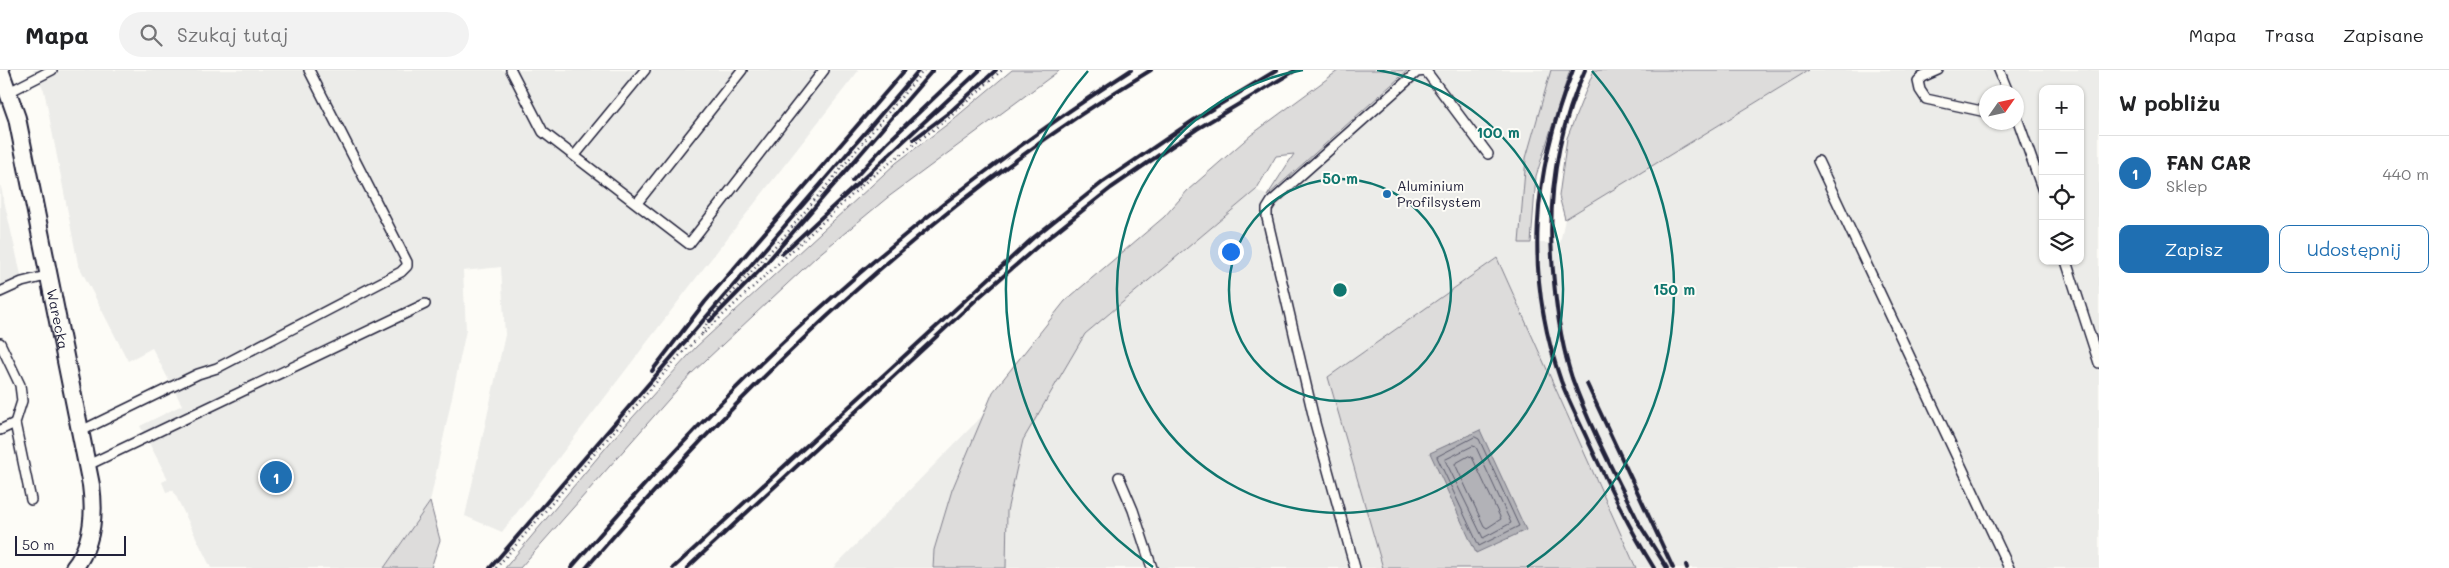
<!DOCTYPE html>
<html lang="pl">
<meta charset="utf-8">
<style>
:root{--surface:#fff;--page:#f2f2f2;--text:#202124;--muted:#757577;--line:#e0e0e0;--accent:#1f6fb2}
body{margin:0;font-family:Mali,sans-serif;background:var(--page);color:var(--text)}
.controls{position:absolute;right:15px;top:15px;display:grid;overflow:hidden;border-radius:10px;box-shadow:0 1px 4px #0004}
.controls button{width:45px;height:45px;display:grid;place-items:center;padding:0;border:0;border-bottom:1px solid var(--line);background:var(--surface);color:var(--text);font:25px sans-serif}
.compass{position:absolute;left:1979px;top:15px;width:45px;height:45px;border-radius:50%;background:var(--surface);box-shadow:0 1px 4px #0004;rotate:56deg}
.scale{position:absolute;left:15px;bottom:12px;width:111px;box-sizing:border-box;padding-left:5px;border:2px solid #22223b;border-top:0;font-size:14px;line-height:18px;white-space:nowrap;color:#22223b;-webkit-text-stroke:4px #fdfcf7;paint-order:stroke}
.you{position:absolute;left:1230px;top:181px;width:18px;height:18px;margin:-12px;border:4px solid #fff;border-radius:50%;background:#1a73e8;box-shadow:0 0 0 8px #1a73e833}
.badge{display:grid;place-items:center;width:32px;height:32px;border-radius:50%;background:var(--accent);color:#fff;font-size:16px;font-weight:700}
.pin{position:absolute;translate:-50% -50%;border:2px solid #fff;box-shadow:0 1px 5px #0006}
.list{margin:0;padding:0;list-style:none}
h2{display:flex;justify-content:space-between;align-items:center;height:65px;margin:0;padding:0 20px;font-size:21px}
h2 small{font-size:16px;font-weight:400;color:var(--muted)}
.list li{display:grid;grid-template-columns:32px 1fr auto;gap:15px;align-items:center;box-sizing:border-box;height:75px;padding:0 20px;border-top:1px solid var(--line)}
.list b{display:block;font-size:19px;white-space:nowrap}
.list p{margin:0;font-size:16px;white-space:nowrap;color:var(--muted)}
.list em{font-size:16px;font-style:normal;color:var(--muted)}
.actions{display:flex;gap:10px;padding:15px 20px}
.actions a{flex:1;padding:11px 0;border:1px solid var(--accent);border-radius:10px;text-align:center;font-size:18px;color:var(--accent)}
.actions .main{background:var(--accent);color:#fff}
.icon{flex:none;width:28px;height:28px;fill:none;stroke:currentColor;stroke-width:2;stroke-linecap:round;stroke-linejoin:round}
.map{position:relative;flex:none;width:2099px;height:498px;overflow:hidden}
header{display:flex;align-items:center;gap:30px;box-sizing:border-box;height:70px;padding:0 25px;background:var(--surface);border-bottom:1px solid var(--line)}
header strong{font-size:24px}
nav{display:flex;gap:28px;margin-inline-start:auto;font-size:18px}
.search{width:350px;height:45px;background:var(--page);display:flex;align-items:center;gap:12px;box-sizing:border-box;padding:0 18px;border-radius:28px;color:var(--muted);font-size:19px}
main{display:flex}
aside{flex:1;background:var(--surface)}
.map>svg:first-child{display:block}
.built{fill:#ecece9;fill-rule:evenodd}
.green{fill:#dddcdb;stroke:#807f8b}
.water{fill:#b2b2b7;stroke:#787885}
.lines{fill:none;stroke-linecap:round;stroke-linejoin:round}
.shore{stroke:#5c5c6d;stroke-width:1}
.service-casing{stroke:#22223b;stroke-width:12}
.minor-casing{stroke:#22223b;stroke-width:20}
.path{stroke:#22223b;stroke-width:2.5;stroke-dasharray:1 4;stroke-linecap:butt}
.service{stroke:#fdfcf7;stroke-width:9}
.minor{stroke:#fdfcf7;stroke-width:16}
.rail{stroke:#22223b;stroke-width:4}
.ring{fill:none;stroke:#0f766e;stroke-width:2.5}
.poi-dot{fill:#1f6fb2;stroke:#fdfcf7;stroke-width:2}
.labels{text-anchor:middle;stroke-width:4;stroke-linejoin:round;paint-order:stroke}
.poi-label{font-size:14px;fill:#22223b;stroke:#fdfcf7;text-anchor:start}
.street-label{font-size:14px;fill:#22223b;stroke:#fdfcf7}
.centre{fill:#0f766e;stroke:#fdfcf7;stroke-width:2.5}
.ring-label{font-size:15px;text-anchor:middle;font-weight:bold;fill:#0f766e;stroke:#fdfcf7;stroke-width:4;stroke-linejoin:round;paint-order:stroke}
</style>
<header>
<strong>Mapa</strong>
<div class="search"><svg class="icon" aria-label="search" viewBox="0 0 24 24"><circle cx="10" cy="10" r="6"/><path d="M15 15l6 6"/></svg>Szukaj tutaj</div>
<nav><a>Mapa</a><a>Trasa</a><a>Zapisane</a></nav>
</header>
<main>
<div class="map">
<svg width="2099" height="498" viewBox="0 0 2099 498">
<rect width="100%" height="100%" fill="#fdfcf7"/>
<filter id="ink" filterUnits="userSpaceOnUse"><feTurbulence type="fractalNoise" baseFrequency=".02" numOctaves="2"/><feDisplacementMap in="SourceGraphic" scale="10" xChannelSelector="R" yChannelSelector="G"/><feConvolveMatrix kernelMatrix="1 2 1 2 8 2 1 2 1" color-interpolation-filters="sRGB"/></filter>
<g filter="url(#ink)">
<!-- built -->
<g class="built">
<path d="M33,0H859L700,203L502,462L465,446L505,265L501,197L463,201L466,260L430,432L384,498H211L173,420L166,422L162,412L168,409L140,356L182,335L152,278L128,291L78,194L44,20Z"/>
<path d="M1408,0H1551L1526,87L1519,172L1531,173H1560L1565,149L1809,0H2099V498H1636L1497,188L1328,307L1383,498H1006L1007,441L1023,370L1046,321L1085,264L1256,120L1268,126ZM2043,19H2080V191H2043ZM1986,22H2016V52H1986Z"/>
<path d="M0,113L24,218L0,229Z"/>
<path d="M987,341L952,420L934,480L933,498H833Z"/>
</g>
<!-- green -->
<g class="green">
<path d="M1012,0H1060L887,128L817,186L691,304L520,498H505L614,368L696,277L896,93L949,53Z"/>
<path d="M1339,0H1408L1267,126L1294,84L1276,86L1256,120L1085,264L1023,370L1007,441L1006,498H933L934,480L952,420L993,322L1065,231L1164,147L1188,120L1251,65Z"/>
<path d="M1551,0H1570L1536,106L1531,173H1519L1526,88Z"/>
<path d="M1594,0H1809L1565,149L1559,126L1567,68Z"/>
<path d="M1497,188L1636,498H1383L1328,307Z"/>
<path d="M430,432L440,470L431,498H384Z"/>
</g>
<!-- water -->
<path class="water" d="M1480,360L1526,460L1476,483L1430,383Z"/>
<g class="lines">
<!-- shore -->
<g class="shore">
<path d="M1475,367L1479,369L1519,456L1479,476L1437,387Z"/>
<path d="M1473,376L1476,377L1511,453L1483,468L1445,390Z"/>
<path d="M1469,386L1472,387L1501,449L1487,458L1484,456L1455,394Z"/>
</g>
<!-- service casing -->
<g class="service-casing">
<g id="service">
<path d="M511,0L543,62L689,174L824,0"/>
<path d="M1938,0L1922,7L1918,11L1920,20L1926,29L1986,42"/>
<path d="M1999,0L2008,22"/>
<path d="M9,22L52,0"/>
<path d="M2016,45L2043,121"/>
<path d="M575,85L645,0"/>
<path d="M1818,91L2009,498"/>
<path d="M637,133L742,0"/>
<path d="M2066,191L2099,293"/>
<path d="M0,222L22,212L50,205"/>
<path d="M0,273L20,315L22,331L15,353L31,430"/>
<path d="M0,360L15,353"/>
<path d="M81,361L198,304L217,298L401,202L407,196V192L309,0"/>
<path d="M88,395L425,234"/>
<path d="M1119,407L1133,440L1152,498"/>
<path d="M1355,498L1315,353L1267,148V139L1272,131L1417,2L1426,1L1488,84"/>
</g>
</g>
<!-- minor casing -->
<g class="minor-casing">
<g id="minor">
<path id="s1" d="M0,0L17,48L91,415C95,444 93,474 74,498"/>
</g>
</g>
<!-- path -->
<g class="path">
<path d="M702,264L709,248L786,164L924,0"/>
<path d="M496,498L678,287L870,108L951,46L1002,0"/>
</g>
<!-- service -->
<use href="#service" class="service"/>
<!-- minor -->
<use href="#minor" class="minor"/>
<!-- rail -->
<g class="rail">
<path d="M1573,0C1532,104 1524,205 1561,311C1569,332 1580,353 1589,373C1609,416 1629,458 1654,498"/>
<path d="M1585,0C1554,68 1546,138 1554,212C1557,244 1562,277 1572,308C1590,358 1616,406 1639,453"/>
<path d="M914,69L951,41L996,0"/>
<path d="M852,111L888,72L963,0"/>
<path d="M782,184L980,0"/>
<path d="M710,251L762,198L933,0"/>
<path d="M652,301L705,232L905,0"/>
<path d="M1587,314L1673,498"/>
<path d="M1636,449L1667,498"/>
<path d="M1686,495L1687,498"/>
<path d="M490,498L919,0"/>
<path d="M571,498C652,404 735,313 828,231C923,146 1024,69 1131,0"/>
<path d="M586,498C750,308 935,130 1151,0"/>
<path d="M673,498L1033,168L1103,112L1194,50L1277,0"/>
<path d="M687,498L978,228L1038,176L1111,118L1197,59L1296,0"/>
</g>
</g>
</g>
<!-- distance rings -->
<g class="ring">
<circle cx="1340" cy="220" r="111"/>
<path d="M1377 0A223 223 0 1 1 1303 0"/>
<path d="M1153 497A334 334 0 0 1 1088 1M1592 1A334 334 0 0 1 1527 497"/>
</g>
<!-- markers -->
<circle class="poi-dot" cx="1387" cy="124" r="5"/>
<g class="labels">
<!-- poi labels -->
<g class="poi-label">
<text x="1397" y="121">Aluminium<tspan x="1397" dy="16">Profilsystem</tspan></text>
</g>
<!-- street labels -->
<g class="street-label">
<text dy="5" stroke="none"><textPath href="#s1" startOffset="256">Warecka</textPath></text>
</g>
</g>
<circle cx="1340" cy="220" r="8" class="centre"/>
<g class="ring-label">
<text x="1498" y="68">100 m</text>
<text x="1340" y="114">50 m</text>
<text x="1674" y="225">150 m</text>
</g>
</svg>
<div class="controls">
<button>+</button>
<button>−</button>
<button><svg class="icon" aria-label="locate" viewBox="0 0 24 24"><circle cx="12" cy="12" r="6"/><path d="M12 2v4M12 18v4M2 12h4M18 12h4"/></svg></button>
<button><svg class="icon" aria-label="layers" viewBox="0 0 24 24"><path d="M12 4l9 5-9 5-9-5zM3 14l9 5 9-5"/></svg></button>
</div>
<svg class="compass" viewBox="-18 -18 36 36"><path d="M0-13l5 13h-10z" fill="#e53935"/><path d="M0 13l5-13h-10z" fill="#757577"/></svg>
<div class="scale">50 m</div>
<div class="you"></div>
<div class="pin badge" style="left:276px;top:407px">1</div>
</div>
<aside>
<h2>W pobliżu<small></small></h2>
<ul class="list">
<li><span class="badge">1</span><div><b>FAN CAR</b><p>Sklep</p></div><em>440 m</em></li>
</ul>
<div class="actions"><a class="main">Zapisz</a><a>Udostępnij</a></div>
</aside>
</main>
